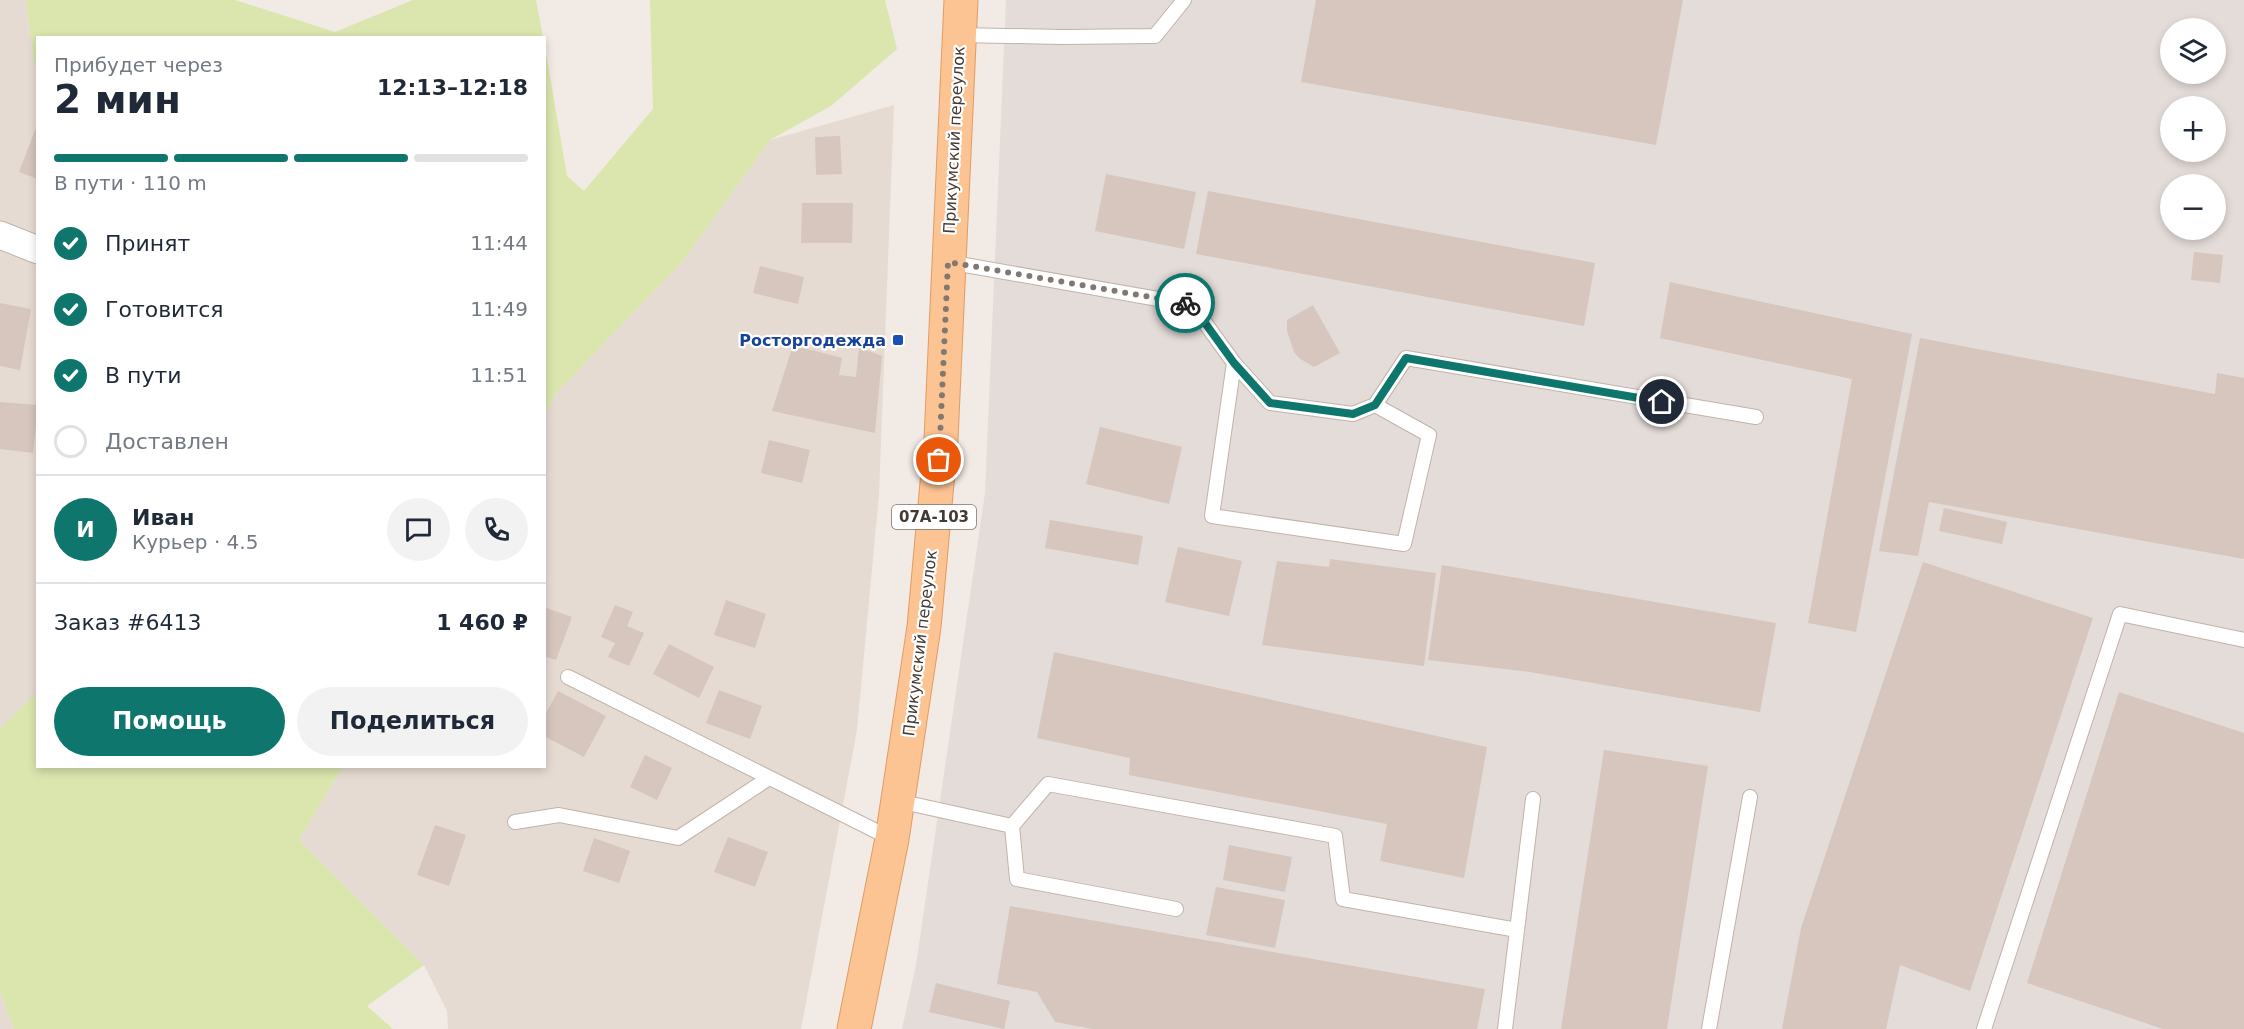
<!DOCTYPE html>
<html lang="ru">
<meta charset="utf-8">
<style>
:root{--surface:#fff;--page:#f2f2f3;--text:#1f2937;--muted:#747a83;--line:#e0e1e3;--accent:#0f766e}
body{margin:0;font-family:"DejaVu Sans",sans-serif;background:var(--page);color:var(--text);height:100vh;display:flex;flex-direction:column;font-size:22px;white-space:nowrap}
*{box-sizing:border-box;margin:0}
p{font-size:20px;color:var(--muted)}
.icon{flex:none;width:33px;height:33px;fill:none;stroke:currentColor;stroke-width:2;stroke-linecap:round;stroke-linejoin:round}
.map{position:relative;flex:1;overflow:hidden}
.details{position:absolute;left:36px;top:36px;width:510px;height:732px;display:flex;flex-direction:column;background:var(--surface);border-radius:0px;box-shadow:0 3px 9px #0003}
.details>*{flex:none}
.fabs{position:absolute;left:2160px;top:18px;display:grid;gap:12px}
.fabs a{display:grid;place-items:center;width:66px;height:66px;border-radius:50%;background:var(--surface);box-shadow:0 3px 9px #0003;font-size:30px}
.pin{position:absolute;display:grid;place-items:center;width:51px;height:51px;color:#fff;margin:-26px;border:3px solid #fff;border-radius:50%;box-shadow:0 2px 6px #0007}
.courier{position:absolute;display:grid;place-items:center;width:60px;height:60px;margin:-30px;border:4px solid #0f766e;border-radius:50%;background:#fff;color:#222;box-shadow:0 2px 8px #0007}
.head em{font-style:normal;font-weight:600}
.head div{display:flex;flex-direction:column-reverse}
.head{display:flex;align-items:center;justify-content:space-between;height:102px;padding:0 18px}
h1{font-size:39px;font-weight:600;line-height:45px}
.bar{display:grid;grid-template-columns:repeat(4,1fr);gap:9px 6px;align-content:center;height:72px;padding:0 18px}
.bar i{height:8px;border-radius:4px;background:var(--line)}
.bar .current{background:var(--accent)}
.bar p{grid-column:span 4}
.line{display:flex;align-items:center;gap:15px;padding:0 18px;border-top:2px solid var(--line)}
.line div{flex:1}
.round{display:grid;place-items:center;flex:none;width:63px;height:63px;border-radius:32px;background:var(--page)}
ol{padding:0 18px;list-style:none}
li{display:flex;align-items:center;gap:18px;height:66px}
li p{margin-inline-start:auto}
li .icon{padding:6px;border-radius:50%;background:var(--accent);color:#fff;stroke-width:4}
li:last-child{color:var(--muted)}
li i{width:33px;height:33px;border:3px solid var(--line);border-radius:50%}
.primary-button{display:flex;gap:12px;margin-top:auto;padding:12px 18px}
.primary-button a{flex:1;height:69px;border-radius:36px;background:var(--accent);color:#fff;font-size:24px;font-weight:600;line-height:69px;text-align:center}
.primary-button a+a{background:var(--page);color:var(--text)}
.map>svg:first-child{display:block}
.residential{fill:#e6dbd2}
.industrial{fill:#e4dcd9;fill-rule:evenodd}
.green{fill:#dae6ad}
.building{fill:#d6c6bd}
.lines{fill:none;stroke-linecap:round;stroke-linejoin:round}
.lane-casing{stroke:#c0b3aa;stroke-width:16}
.street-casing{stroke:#c0b3aa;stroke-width:29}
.primary-casing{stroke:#e19b63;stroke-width:35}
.lane{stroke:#fff;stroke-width:14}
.street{stroke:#fff;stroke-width:27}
.primary{stroke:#fcc393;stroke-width:33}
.done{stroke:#817872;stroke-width:6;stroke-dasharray:0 10.8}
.route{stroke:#0f766e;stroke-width:8}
.transit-dot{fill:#1a4fb4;stroke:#fff;stroke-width:2}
.labels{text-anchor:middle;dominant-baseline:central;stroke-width:4.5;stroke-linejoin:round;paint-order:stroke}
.shield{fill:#fff;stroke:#7c7571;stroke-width:1.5}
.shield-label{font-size:15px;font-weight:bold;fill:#443a34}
.street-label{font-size:16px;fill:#443a34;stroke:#fff}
.transit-label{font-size:16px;font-weight:bold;fill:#164399;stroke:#fff;text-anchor:end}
</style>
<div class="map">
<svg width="2244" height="1029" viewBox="0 0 2244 1029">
<rect width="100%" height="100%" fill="#f2eae4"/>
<!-- residential -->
<path class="residential" d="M 0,0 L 26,0 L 34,62 L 38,62 L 38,693 L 0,728 Z
M 894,105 L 879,494 L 857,730 L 801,1029 L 448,1029 L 447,1011 L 424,965 L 299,840 L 342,767 L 544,766 L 545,414 L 558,391 L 682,262 L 770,140 Z
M 0,991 L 14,1029 L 0,1029 Z"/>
<!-- industrial -->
<path class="industrial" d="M 1006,0 L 2244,0 L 2244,1029 L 902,1029 L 916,965 L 985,493 ZM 2170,28 L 2216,28 L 2216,74 L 2170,74 ZM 2170,106 L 2216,106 L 2216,152 L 2170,152 ZM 2170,184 L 2216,184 L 2216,230 L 2170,230 Z"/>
<!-- green -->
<path class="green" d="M 26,0 L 235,0 L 335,32 L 413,0 L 536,0 L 543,37 L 38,38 L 37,62 L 34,63 Z
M 650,0 L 885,0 L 897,49 L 831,106 L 770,140 L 682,262 L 558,391 L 545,414 L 545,47 L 567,176 L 584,191 L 653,109 Z
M 37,693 L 38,766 L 342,767 L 299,840 L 424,965 L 367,1006 L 393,1029 L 14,1029 L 0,991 L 0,728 Z"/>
<!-- building -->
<path class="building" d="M 1316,0 L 1683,0 L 1656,145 L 1301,82 Z
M 37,125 L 38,125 L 38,179 L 19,172 Z
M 840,136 L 842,174 L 816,175 L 815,137 Z
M 1106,174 L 1196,192 L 1184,249 L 1095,231 Z
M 1208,191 L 1595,263 L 1584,326 L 1196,254 Z
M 802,203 L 853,203 L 852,243 L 801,243 Z
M 2194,252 L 2223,255 L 2220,283 L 2191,280 Z
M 760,266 L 804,277 L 798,304 L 753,293 Z
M 1670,282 L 1912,334 L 1856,632 L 1808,623 L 1852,379 L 1660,338 Z
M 0,303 L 31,309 L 20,370 L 0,366 Z
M 1313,305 L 1340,353 L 1314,367 L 1299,358 L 1294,352 L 1287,331 L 1287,320 Z
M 1920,338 L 2215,394 L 2217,373 L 2244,378 L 2244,559 L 1929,502 L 1918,556 L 1879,551 Z
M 793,345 L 842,358 L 839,375 L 856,377 L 859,347 L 882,356 L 875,433 L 772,411 Z
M 0,402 L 38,405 L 33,453 L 0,449 Z
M 1100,427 L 1182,447 L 1169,504 L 1086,484 Z
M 769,440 L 810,450 L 802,483 L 761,473 Z
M 1944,508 L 2007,522 L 2002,544 L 1939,531 Z
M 1050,520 L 1143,536 L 1138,565 L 1045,548 Z
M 1178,547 L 1242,561 L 1229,616 L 1165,602 Z
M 1330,559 L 1436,573 L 1424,666 L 1262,645 L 1277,561 L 1329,567 Z
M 1923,562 L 2093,618 L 1970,991 L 1900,965 L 1886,1029 L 1782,1029 L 1801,928 Z
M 1442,565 L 1776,623 L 1760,712 L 1530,672 L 1428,660 Z
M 726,600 L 766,614 L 755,648 L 714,635 Z
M 615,605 L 633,612 L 627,626 L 644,633 L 629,666 L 608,657 L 615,643 L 601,637 Z
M 544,607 L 572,617 L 556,660 L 544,656 Z
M 669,644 L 714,667 L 699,698 L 653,674 Z
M 1054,652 L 1487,747 L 1464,878 L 1380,861 L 1387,824 L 1129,775 L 1130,758 L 1037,738 Z
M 719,690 L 762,706 L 750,739 L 706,723 Z
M 558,691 L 606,716 L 584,757 L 544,736 L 544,717 Z
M 2119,692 L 2244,733 L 2244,1029 L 2163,1029 L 2027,983 Z
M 1604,750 L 1708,766 L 1667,1029 L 1561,1029 Z
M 645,755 L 672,768 L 657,800 L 630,787 Z
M 435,825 L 466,835 L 449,886 L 417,875 Z
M 728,837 L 768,852 L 755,887 L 714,872 Z
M 594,838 L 630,851 L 619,883 L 583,871 Z
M 1229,845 L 1292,857 L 1285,892 L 1223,880 Z
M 1216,887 L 1285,900 L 1275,948 L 1206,935 Z
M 1010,906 L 1485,989 L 1477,1029 L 1093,1029 L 1055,1022 L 1037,992 L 997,984 Z
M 936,983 L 1010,1001 L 1004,1029 L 929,1012 Z"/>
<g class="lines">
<!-- lane casing -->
<g class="lane-casing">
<path id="lane" d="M 960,35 L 1062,37 L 1155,36 L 1184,0
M 948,262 L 1192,305 L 1234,363 L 1270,403 L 1353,414 L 1375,405 L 1406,358 L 1756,417
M 1234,363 L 1212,516 L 1404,544 L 1429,435 L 1375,405
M 568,677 L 892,839
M 898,801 L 1012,826 L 1048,784 L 1335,836 L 1343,899 L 1517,930
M 515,822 L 559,815 L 678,838 L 769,778
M 1012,826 L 1017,879 L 1176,909
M 1505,1029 L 1533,799
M 1709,1029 L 1750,797
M 1984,1029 L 2120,614 L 2244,640"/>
</g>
<!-- street casing -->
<g class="street-casing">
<path id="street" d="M 0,235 L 38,250"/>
</g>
<!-- primary casing -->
<g class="primary-casing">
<path id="primary" d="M 854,1029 L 892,839 L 924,627 L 941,439 L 961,0"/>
</g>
<!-- lane -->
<use href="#lane" class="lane"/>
<!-- street -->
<use href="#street" class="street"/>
<!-- primary -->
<use href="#primary" class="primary"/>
</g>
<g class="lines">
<!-- done -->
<path class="done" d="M 939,460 L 948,262 L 1185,303"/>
<!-- route -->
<path class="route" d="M 1185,303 L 1192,305 L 1234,363 L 1270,403 L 1353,414 L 1375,405 L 1406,358 L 1662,402"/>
</g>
<!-- markers -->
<rect class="transit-dot" x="892" y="334" width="12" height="12" rx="3"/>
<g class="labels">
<!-- shield labels -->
<rect class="shield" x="892" y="505" width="84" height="24" rx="4.5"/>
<g class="shield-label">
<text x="934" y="517">07А-103</text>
</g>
<!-- street labels -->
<g class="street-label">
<text transform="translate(954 140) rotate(-87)">Прикумский переулок</text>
<text transform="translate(920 643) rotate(-83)">Прикумский переулок</text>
</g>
<!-- transit labels -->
<g class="transit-label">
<text x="886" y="340">Росторгодежда</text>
</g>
</g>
</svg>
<div class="fabs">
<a><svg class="icon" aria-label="layers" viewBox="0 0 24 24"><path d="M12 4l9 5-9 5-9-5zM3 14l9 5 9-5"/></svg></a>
<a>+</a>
<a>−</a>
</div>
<div class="pin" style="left:939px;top:460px;background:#ea580c"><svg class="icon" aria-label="bag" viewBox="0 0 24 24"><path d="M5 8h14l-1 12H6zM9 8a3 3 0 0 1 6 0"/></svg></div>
<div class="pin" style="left:1662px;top:402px;background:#1f2937"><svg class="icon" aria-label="home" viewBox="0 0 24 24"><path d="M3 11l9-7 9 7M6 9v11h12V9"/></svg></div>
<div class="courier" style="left:1185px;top:303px"><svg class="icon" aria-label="bike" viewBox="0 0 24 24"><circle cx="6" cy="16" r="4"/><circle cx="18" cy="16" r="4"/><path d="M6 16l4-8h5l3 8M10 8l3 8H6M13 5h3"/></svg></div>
<section class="details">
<div class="head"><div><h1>2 мин</h1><p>Прибудет через</p></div><em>12:13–12:18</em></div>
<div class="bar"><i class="current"></i><i class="current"></i><i class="current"></i><i></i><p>В пути · 110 m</p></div>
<ol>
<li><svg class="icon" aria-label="check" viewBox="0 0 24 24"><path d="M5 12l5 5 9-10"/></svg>Принят<p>11:44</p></li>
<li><svg class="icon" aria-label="check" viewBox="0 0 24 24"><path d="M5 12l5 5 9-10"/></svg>Готовится<p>11:49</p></li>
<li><svg class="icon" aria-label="check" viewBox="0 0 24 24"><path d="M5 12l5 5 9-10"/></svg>В пути<p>11:51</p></li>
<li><i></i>Доставлен</li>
</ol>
<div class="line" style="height:108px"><b class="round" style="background:var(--accent);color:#fff">И</b><div><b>Иван</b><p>Курьер · 4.5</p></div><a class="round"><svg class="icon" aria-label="chat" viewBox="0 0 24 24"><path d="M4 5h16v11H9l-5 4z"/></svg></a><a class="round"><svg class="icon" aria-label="phone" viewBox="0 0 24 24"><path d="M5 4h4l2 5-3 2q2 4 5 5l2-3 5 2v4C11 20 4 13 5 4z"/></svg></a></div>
<div class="line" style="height:78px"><div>Заказ #6413</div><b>1 460 ₽</b></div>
<div class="primary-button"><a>Помощь</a><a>Поделиться</a></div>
</section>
</div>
